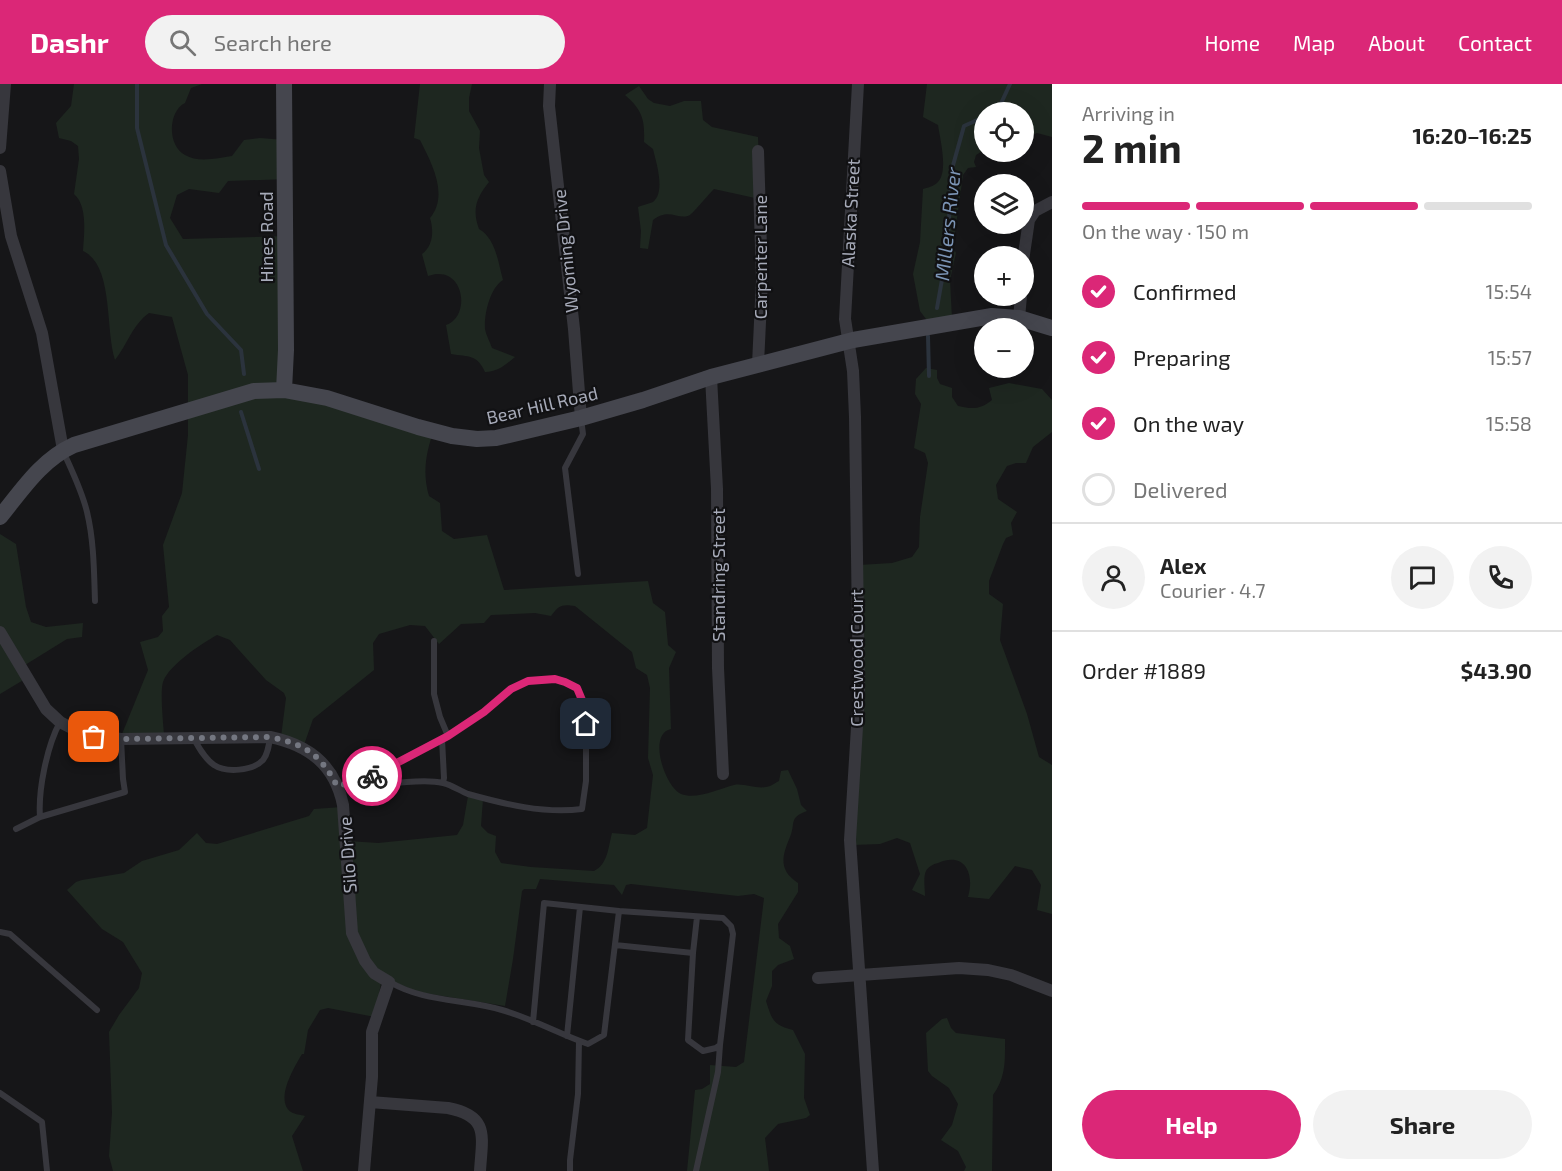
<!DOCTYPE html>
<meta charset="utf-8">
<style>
:root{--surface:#fff;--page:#f2f2f2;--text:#222;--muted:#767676;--line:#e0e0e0;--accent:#db2777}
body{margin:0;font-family:"Exo 2",sans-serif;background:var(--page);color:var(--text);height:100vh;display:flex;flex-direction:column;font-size:22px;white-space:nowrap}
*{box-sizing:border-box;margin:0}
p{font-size:20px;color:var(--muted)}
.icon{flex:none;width:33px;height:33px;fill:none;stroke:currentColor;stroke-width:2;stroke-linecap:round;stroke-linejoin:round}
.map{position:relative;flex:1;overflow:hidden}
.panel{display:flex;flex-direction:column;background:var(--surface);width:510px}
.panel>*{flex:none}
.buttons{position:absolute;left:974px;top:18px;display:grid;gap:12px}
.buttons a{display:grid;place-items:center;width:60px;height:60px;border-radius:50%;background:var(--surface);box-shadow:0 6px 24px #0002;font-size:30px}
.pin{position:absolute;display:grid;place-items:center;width:51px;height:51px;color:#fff;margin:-26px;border-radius:12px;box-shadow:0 3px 9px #0006}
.courier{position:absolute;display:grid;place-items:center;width:60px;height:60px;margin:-30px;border:4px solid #db2777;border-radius:50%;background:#fff;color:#222;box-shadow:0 2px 8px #0007}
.overview em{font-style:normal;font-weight:700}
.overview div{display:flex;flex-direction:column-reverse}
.overview{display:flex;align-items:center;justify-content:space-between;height:102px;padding:0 30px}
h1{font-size:39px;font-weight:700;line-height:45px}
.bar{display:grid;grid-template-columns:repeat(4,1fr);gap:9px 6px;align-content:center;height:72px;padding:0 30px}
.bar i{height:8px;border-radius:4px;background:var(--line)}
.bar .active{background:var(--accent)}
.bar p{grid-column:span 4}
.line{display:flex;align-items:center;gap:15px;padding:0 30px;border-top:2px solid var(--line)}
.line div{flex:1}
.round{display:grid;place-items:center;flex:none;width:63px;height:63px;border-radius:32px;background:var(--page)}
ol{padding:0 30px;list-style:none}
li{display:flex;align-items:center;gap:18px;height:66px}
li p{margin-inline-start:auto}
li .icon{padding:6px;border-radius:50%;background:var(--accent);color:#fff;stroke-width:4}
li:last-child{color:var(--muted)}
li i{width:33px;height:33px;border:3px solid var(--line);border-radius:50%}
.primary-button{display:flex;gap:12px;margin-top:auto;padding:12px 30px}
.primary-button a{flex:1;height:69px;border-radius:36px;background:var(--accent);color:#fff;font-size:24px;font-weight:700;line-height:69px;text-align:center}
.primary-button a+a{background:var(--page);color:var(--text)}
header{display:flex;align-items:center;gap:36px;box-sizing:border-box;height:84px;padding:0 30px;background:var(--accent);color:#fff}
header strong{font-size:28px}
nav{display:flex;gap:33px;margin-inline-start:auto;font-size:21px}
.search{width:420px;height:54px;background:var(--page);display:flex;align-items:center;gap:15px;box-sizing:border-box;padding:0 21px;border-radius:33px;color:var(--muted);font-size:22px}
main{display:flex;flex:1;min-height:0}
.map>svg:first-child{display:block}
.green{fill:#1e2720}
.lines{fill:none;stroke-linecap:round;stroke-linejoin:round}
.stream{stroke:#2b333d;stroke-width:4}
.lane{stroke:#37373d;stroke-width:6}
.street{stroke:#37373d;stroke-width:12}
.secondary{stroke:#45464e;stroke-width:16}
.done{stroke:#747781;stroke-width:6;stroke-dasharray:0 10.8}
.route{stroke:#db2777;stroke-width:8}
.labels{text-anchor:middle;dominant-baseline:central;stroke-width:4.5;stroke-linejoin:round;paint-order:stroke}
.street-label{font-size:18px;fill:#a7abb9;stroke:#111113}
.water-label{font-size:20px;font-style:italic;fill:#7c95b6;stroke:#111113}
</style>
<header>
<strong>Dashr</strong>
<div class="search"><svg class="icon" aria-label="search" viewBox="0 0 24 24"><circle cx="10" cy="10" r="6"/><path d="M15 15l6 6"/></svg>Search here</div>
<nav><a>Home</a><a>Map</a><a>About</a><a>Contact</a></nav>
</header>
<main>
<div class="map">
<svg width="1052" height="1087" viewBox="0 0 1052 1087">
<rect width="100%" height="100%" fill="#161618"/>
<!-- green -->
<path class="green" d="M 74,0 L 202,0 L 191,4 L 185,19 C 168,27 167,62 185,71 C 198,79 218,74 232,72 L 244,56 L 260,54 L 285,56 L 288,95 L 228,97 L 219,109 L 189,105 L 177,111 L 170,134 L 183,155 L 287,152 L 285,298 L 435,344 C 426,366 422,389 429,412 L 440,419 L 442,447 L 454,455 L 487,451 L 504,506 L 648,497 L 653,519 L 665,528 L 668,561 L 676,568 L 669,584 L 671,645 C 647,650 665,703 681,710 C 696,716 719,705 734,701 C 744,699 756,705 766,703 C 770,703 775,699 779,697 L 781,687 L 788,686 L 797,705 L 801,721 L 807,727 C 788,734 796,739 790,753 C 782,772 778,786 798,799 L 798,808 L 778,840 L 779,854 L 790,862 L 794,875 L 778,881 L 772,887 L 772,902 L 766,917 C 772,936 773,941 793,946 L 805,970 L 804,1014 L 810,1031 L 806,1034 L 778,1040 L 765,1054 L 769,1087 L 687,1087 L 695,1006 L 702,1005 L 710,1000 L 710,981 L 736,983 L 744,978 L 764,814 L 754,810 L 738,812 L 631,800 L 626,801 L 622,811 L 614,801 L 540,795 L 536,805 L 524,805 L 522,807 L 513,875 L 505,922 L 418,908 L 382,893 L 375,933 L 328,924 L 320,926 L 308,946 L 304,970 L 302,970 C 295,982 274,1016 291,1028 C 294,1030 301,1031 305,1032 L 292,1052 L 303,1087 L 113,1087 L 109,1072 L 112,1029 L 109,948 L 119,931 L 139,904 L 142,889 L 123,858 L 102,845 L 67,806 L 76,798 L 82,796 L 124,789 L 142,777 L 179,766 L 197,749 L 206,759 L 217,760 L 309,732 L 314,725 L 342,723 L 348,757 L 378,759 L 457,751 L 463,741 L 468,712 L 483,715 L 481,742 L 488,749 L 496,752 L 495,768 L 501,779 L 531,783 L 594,787 C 608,780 608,764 612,749 L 635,751 L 647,744 L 653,691 L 648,674 L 650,604 L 647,591 L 636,584 L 632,568 L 575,522 C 562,520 559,521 551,532 L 535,529 L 491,531 L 484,539 L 461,540 L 439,560 L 425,542 L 410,541 L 379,550 L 373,559 L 374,586 L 313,635 L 304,661 L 281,653 L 286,614 L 284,609 L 266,596 L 230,556 L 217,551 C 201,560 169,581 163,598 C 160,607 163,638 164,650 L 122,650 L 148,586 L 140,558 L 158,553 L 163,547 L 162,532 L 169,523 L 163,461 L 182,409 L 188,351 L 188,291 L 172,233 L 149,229 C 133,240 127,261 115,276 C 105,246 114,181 83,167 C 84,150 88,122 74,110 L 79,75 L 78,62 L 71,57 L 59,54 L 56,39 L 71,22 Z
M 420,0 L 472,0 L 469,14 L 469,27 L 480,47 L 479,64 L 484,91 L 489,98 C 476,114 472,126 479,145 C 496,155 498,178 503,196 C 490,204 484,230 485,245 C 486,251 490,258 492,264 L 515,273 C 505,281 498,288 485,288 C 477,270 469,273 451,270 L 446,241 C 472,232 464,179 428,192 L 422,170 C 433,162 434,147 430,134 C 449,111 432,80 420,56 L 414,54 Z
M 927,0 L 1052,0 L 1052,53 L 1037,49 L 1023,56 L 1023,28 L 984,28 L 984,66 L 976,71 L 974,78 L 976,83 L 968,84 L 963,91 L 953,163 L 956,169 L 950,196 L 952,235 L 929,239 L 920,227 L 913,190 L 920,158 L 923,105 C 927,104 934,102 937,99 C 949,89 940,55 938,41 L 923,33 Z
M 639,2 L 648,15 L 654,19 L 670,22 L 684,17 L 701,17 L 703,36 L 712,43 L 758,53 L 760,106 L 755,114 L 714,105 C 708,111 695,127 690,131 C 679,137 669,123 653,136 L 648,165 L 640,164 L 641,147 L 638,123 C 642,121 649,120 653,118 C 666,108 656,78 653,65 L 644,58 C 645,35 642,26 625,11 Z
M 926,284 L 937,286 L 937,294 L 940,300 L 952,304 L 952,313 L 958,322 C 972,325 980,326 992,316 L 989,304 L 1009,299 L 1042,305 L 1052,316 L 1052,348 L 1033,363 L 1026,379 L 1016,379 L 1007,382 L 996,401 L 998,415 L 1017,428 L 1011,439 L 1013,451 L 1006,454 L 1003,460 L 989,497 L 989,510 L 1003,520 L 1000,556 L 1027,630 L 1039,673 L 1052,681 L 1052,830 L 1037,826 L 1041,801 L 1032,786 L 1015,782 L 989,815 L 968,813 C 975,790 965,767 938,779 C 933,780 928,783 926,787 C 923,793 925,805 925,812 L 912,806 L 920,790 L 910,759 L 897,754 L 880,760 L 853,761 L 859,481 L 892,479 L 912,473 L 919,463 L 920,433 L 928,379 L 925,369 L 914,364 L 921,320 L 915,310 L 916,295 Z
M 0,450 L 16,460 L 26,523 L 31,538 L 46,543 L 83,539 L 82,553 L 67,555 L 25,581 L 25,595 L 0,610 Z
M 947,934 L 951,944 L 956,949 L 1005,955 C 1005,977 1006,993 993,1011 L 992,1087 L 964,1087 L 966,1083 L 958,1067 L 941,1056 L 952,1041 L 958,1020 L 949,1004 L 932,992 L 928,987 L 926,949 L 942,935 Z"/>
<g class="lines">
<!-- stream -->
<path class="stream" d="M 137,0 L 137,44 L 166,161 L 207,230 L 241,266 L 244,290
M 993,28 L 998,26 L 1010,0
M 937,224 L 947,167 L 952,85 L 964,42 L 984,33
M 928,252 L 929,292
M 241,328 L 259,385"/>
<!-- lane -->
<path class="lane" d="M 63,367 C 72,387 82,407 87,428 C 94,457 94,488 95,517
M 578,490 L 565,384 L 583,350 L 581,335
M 434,557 L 434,610 L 440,633 L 448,652
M 60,638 C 47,662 38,706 40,733 L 125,708 L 123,695 L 121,655
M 194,655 C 199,664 205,675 214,681 C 226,689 253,687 263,676 C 268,670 269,661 270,653
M 442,655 L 444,694 L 443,699
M 337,702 L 365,696 L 448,652 L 484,628 L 511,605 L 528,597 L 555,595 L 565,598 L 577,604 L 582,616 L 586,640 L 586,697 L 582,725 C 544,730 504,720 468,710 C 460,707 452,701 443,699 C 417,693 392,704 365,696
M 16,745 L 40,733
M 0,848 L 10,850 L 97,926
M 693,869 L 697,833
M 390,898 C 423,918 465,915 502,926 C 531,934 559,950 588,960 L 604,951 L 619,827
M 533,938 L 544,819 L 619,827 L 723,834 L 731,842 L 733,850 L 720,961 L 716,964 L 703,967 L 688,956 L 693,869 L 615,861
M 567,952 L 580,823
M 0,1009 L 42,1038 L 47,1087
M 570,1087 L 570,1076 L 578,1010 L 579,957
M 696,1087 L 718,988 L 720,961"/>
<!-- street -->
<path class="street" d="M 550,0 L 549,22 L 574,245 L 581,334
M 858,0 L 845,235 L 853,287 L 855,333 L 859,611 L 850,756 L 873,1087
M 0,64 L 5,0
M 758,67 L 762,196 L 758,280
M 0,87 L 11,152 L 42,249 L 63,366
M 1023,177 L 1029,136 L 1035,127 L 1052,118
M 1019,234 L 1021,212
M 711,293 L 717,405 L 718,584 L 723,690
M 0,548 L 46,625 L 60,638 L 83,650 L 121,655 L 270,653 C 309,661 335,681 343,721 L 352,849 L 365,877 L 374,889 L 389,898 L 372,948 L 372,993 L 364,1087
M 818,894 L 959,884 L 988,886 L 1011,891 L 1052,907
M 370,1018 L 448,1024 C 490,1032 482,1053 480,1087"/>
<!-- secondary -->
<path class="secondary" d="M 284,306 L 286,266 L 284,0
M 0,433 C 22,406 41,376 74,361 L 254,307 L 284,306 L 327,314 L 418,343 L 452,352 L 477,355 L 496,354 L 581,334 L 643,316 L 711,293 L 853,256 L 992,232 L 1019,234 L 1052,244"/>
</g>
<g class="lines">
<!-- done -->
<path class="done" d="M 94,653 L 121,655 L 270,653 C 305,660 321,671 337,702 L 365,696 L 372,692"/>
<!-- route -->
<path class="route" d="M 372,692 L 448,652 L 484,628 L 511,605 L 528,597 L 555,595 L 565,598 L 577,604 L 582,616 L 586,640"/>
</g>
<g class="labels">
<!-- street labels -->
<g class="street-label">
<text transform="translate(850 129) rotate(-87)">Alaska Street</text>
<text transform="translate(266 153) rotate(-90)">Hines Road</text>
<text transform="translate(565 167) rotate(-96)">Wyoming Drive</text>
<text transform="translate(760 173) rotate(-90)">Carpenter Lane</text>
<text transform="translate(542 321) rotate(-13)">Bear Hill Road</text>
<text transform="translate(718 491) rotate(-90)">Standring Street</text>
<text transform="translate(856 574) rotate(-90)">Crestwood Court</text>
<text transform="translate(347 771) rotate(-94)">Silo Drive</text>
</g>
<!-- water labels -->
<g class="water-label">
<text transform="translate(947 140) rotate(-84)">Millers River</text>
</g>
</g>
</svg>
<div class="buttons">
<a><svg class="icon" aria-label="locate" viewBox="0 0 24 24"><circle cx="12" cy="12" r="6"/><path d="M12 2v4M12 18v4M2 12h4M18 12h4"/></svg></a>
<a><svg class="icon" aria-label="layers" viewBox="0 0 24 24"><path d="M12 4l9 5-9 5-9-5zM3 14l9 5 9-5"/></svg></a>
<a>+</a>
<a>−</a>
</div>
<div class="pin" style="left:94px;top:653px;background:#ea580c"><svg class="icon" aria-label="bag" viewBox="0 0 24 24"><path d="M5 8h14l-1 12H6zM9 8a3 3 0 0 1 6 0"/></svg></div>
<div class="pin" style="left:586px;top:640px;background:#1f2937"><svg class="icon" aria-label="home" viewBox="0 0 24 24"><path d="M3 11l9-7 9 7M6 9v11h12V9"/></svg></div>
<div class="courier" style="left:372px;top:692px"><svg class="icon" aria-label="bike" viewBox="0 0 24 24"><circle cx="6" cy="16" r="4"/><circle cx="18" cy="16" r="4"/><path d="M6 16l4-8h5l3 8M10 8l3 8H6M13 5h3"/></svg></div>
</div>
<section class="panel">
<div class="overview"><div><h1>2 min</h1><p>Arriving in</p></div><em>16:20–16:25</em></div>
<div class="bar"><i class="active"></i><i class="active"></i><i class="active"></i><i></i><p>On the way · 150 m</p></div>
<ol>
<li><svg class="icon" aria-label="check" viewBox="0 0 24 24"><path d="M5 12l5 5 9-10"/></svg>Confirmed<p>15:54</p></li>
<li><svg class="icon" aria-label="check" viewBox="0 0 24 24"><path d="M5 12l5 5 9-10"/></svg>Preparing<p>15:57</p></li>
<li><svg class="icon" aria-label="check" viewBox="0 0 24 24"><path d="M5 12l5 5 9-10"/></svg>On the way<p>15:58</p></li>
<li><i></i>Delivered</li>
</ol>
<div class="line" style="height:108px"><a class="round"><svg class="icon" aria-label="person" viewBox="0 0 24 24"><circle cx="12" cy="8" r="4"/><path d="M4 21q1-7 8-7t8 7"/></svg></a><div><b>Alex</b><p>Courier · 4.7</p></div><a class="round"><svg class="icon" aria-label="chat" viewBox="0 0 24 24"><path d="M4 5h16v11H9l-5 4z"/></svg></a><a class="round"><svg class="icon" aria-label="phone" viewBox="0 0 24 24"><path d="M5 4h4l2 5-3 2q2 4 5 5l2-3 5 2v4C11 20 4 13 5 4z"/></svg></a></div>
<div class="line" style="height:78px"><div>Order #1889</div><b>$43.90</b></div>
<div class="primary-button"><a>Help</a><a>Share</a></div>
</section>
</main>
